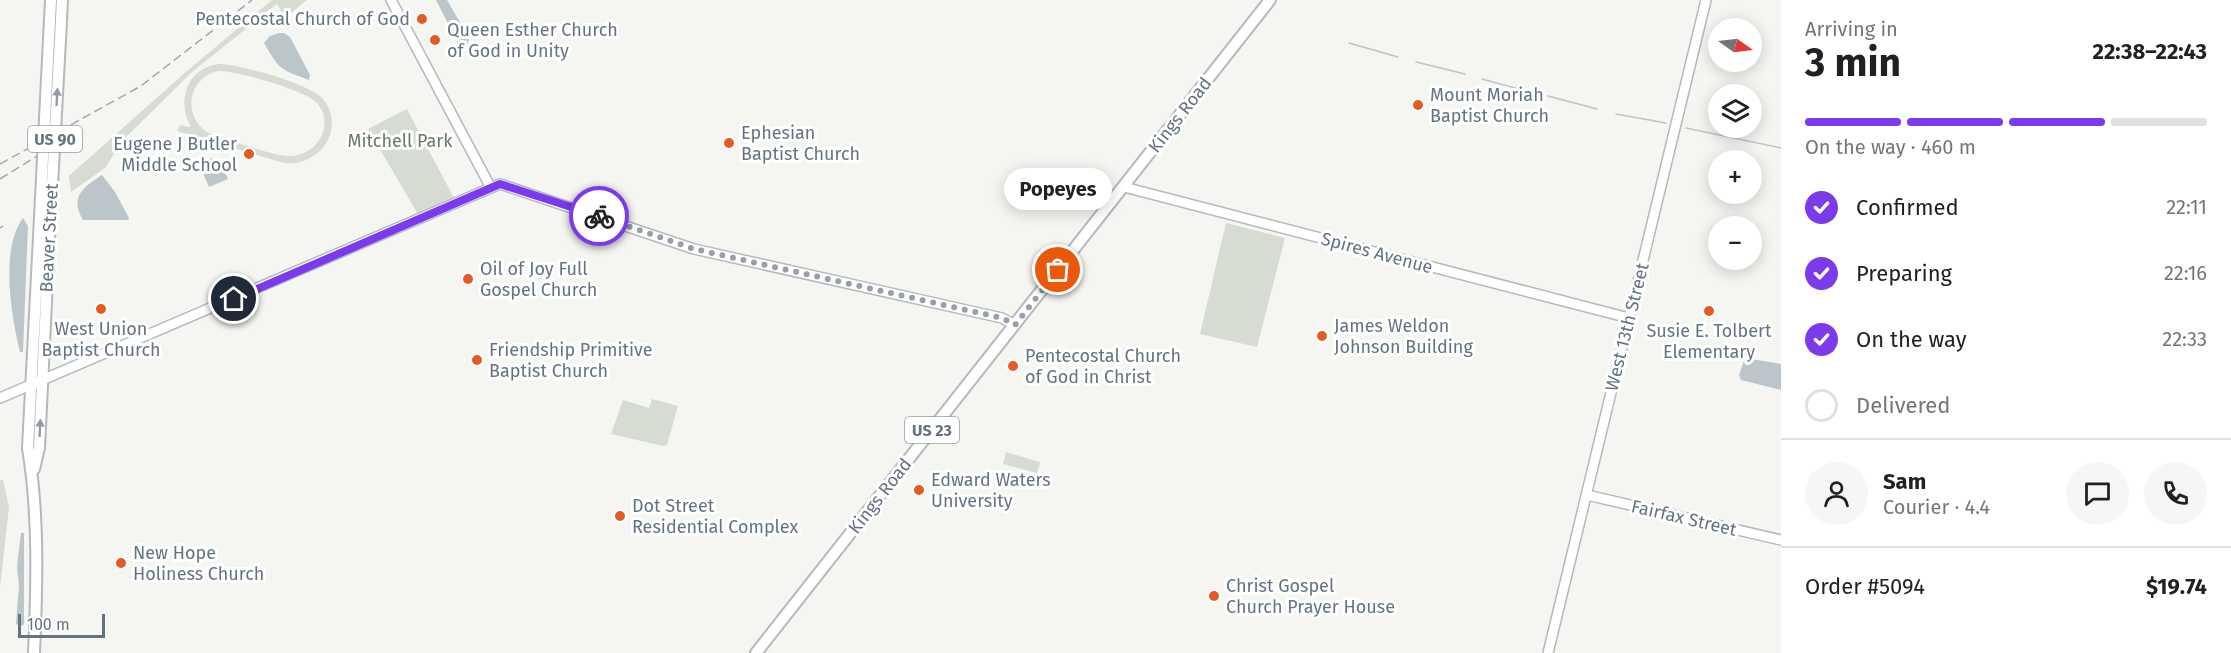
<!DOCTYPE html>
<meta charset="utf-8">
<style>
:root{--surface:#fff;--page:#f6f6f6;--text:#202124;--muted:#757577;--line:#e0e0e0;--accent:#7c3aed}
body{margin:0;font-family:"Fira Sans",sans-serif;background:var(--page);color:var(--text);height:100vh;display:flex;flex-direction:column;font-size:22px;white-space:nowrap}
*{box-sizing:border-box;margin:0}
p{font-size:20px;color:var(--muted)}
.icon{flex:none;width:33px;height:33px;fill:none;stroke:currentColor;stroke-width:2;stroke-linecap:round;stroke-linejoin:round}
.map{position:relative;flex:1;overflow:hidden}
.side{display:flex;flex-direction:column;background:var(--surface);width:450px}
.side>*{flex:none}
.needle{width:39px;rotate:104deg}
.controls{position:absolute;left:1708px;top:18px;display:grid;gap:12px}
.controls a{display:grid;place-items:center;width:54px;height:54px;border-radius:50%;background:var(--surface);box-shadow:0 3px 15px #0003;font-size:30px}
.scale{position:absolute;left:18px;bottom:15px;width:87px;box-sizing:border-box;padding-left:6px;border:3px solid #647382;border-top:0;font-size:16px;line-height:21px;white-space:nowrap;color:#647382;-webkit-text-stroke:4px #fff;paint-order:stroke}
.pin{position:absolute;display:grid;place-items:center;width:51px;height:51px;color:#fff;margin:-26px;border:3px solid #fff;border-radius:50%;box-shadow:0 2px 6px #0007}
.courier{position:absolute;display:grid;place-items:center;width:60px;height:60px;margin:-30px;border:4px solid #7c3aed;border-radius:50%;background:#fff;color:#222;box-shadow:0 2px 8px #0007}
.bubble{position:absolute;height:42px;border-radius:21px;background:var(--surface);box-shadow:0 3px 15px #0003;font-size:20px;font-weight:700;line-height:42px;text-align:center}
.overview em{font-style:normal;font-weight:700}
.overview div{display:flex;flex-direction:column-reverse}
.overview{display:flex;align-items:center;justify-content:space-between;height:102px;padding:0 24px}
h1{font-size:39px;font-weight:700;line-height:45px}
.bar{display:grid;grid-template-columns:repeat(4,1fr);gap:9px 6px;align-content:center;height:72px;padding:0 24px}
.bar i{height:8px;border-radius:4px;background:var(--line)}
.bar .active{background:var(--accent)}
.bar p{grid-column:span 4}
.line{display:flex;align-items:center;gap:15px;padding:0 24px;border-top:2px solid var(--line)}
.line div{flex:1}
.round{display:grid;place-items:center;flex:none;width:63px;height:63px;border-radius:32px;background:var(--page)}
ol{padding:0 24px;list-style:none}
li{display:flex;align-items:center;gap:18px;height:66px}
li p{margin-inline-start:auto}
li .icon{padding:6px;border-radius:50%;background:var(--accent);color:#fff;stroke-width:4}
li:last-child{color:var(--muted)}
li i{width:33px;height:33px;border:3px solid var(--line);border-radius:50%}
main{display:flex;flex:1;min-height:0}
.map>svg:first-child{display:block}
.green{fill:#d6dcd2;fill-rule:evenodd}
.water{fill:#bbc5ca}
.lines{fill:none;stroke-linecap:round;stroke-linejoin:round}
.stream{stroke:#bbc5ca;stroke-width:1.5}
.secondary-casing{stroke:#b4b9be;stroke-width:12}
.primary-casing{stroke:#b5b9bd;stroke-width:14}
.secondary{stroke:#fff;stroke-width:9}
.primary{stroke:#fff;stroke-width:10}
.rail{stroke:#a3a8ae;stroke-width:1.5;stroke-dasharray:9 4.5;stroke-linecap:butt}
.primary-bridge-casing{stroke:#b5b9bd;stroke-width:14;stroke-linecap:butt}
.primary-bridge{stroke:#fff;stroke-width:10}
.oneway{fill:#929da8}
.done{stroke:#97a0a9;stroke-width:6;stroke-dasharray:0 10.8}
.route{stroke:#7c3aed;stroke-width:8}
.poi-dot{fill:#e35b23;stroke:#fff;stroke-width:2}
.labels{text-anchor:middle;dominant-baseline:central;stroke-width:6;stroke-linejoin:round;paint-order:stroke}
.shield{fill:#fff;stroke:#929da8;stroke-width:1.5}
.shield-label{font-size:16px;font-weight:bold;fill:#647382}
.poi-label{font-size:18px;fill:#647382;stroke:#fff;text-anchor:start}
.street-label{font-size:18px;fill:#647382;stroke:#fff}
.park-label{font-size:18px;fill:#667a63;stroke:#fff}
</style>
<main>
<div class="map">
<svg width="1781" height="653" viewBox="0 0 1781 653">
<rect width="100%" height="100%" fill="#f5f5f1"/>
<!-- green -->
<path class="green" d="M 272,0 L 307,0 L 285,18 L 277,4 L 192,72 L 123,140 L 105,168 L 71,192 L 69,176 L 187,71 Z
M 219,64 C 239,64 311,84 323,99 C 347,129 319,167 284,163 L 177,131 L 180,125 L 191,127 C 176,101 187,68 219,64 ZM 218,71 C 235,70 303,90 315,101 C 337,122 318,157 289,156 C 268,155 235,141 213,135 C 182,122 185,79 218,71 Z
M 407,109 L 455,200 L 419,216 L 368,129 Z
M 1226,223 L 1285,238 L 1257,347 L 1200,334 Z
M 652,399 L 678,406 L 667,445 L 663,446 L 611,434 L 623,400 L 649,408 Z
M 1006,452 L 1040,462 L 1037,473 L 1003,464 Z
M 0,480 L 3,480 L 9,507 L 0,588 Z"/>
<!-- water -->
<path class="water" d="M 436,0 L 447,0 L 469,38 L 468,45 L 459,45 Z
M 279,33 L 284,33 L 290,37 L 310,75 L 309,80 C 279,69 280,70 264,43 L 270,36 Z
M 213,158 L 217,166 L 222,164 L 228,179 L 209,187 L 203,173 L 208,171 L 204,161 Z
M 102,175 L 115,192 L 129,218 L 128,220 L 83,220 C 69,196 84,187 102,175 Z
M 23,218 L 28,226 L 23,352 L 20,352 C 11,315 0,249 23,218 Z
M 1745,358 L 1781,364 L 1781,390 L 1741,380 L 1739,375 Z
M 21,533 L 24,533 L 24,624 L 22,626 L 16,624 L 19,586 L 17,566 Z"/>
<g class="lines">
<!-- stream -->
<path class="stream" d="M 1349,43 L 1398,57
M 1416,62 L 1465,74
M 1482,79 L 1530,92
M 1548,96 L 1597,109
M 1616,114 L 1666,123
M 1686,128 L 1781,148"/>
<!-- secondary casing -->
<g class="secondary-casing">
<path id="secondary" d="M 391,0 L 491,188
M 1124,187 L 1629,318
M 0,398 L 500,184 L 694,249 L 1002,318 L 1015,325
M 1587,495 L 1781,540
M 1548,653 L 1706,0"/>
</g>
<!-- primary casing -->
<g class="primary-casing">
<path id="primary" d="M 49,39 L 51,0
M 60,40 L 62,0
M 34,469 L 39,448 L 49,239
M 34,653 C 37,584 39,516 28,448 L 39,237
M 756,653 L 1270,0"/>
</g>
<!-- secondary -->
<use href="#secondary" class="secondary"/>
<!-- primary -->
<use href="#primary" class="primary"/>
<!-- rail -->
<path class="rail" d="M 0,164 L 141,86 L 252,0
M 0,179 L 79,130
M 0,228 L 3,226"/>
<!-- primary-bridge casing -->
<g class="primary-bridge-casing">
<path id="primary-bridge" d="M 39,237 L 49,39
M 49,239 L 60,40"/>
</g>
<!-- primary-bridge -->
<use href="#primary-bridge" class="primary-bridge"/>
</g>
<!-- one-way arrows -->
<defs><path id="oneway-solid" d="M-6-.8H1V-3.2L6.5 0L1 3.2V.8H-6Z" transform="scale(1.5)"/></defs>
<g class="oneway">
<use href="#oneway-solid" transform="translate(57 97) rotate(-87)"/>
<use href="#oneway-solid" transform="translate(40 428) rotate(-87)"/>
</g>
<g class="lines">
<!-- done -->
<path class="done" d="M 599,216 L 694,249 L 1002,318 L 1015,325 L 1058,270"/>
<!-- route -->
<path class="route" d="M 234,299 L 500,184 L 599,216"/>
</g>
<!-- markers -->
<g class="poi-dot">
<circle cx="422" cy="19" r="6"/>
<circle cx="435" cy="40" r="6"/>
<circle cx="1418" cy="105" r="6"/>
<circle cx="729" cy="143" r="6"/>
<circle cx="249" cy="154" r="6"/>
<circle cx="468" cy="279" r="6"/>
<circle cx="101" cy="309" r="6"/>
<circle cx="1709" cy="311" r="6"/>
<circle cx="1322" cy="336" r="6"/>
<circle cx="477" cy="360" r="6"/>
<circle cx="1013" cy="366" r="6"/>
<circle cx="919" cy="490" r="6"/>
<circle cx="620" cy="516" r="6"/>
<circle cx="121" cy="563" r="6"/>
<circle cx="1214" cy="596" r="6"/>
</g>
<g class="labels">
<!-- shield labels -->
<g class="shield">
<rect x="28" y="126" width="54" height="26" rx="4.5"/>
<rect x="905" y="417" width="54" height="26" rx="4.5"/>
</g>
<g class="shield-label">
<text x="55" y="139">US 90</text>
<text x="932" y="430">US 23</text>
</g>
<!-- poi labels -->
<g class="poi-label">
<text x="410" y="19" text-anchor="end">Pentecostal Church of God</text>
<text x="447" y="30">Queen Esther Church<tspan x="447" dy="21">of God in Unity</tspan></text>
<text x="1430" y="95">Mount Moriah<tspan x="1430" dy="21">Baptist Church</tspan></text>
<text x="741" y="133">Ephesian<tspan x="741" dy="21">Baptist Church</tspan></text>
<text x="237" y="144" text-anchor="end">Eugene J Butler<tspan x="237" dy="21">Middle School</tspan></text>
<text x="480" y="269">Oil of Joy Full<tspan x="480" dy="21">Gospel Church</tspan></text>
<text x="1334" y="326">James Weldon<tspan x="1334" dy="21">Johnson Building</tspan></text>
<text x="101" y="329" text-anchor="middle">West Union<tspan x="101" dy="21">Baptist Church</tspan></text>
<text x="1709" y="331" text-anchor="middle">Susie E. Tolbert<tspan x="1709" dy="21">Elementary</tspan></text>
<text x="489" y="350">Friendship Primitive<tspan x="489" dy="21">Baptist Church</tspan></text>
<text x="1025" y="356">Pentecostal Church<tspan x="1025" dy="21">of God in Christ</tspan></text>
<text x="931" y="480">Edward Waters<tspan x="931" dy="21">University</tspan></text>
<text x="632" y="506">Dot Street<tspan x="632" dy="21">Residential Complex</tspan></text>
<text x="133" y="553">New Hope<tspan x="133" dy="21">Holiness Church</tspan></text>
<text x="1226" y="586">Christ Gospel<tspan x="1226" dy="21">Church Prayer House</tspan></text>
</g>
<!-- street labels -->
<g class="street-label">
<text transform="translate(1180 115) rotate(-52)">Kings Road</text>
<text transform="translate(49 238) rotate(-87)">Beaver Street</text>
<text transform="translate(1377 253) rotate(15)">Spires Avenue</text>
<text transform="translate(1627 327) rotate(-76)">West 13th Street</text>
<text transform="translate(880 496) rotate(-52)">Kings Road</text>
<text transform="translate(1684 518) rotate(13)">Fairfax Street</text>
</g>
<!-- park labels -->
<g class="park-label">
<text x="400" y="141">Mitchell Park</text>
</g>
</g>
</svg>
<div class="controls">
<a><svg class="needle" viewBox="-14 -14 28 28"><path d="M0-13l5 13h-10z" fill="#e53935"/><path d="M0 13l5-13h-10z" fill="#757577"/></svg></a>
<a><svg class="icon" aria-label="layers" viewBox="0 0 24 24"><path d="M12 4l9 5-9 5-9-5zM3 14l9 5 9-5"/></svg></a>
<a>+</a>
<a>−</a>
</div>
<div class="scale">100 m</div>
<div class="pin" style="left:1058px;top:270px;background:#ea580c"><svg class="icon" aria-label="bag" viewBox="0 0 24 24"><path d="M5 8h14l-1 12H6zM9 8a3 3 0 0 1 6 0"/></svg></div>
<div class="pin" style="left:234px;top:299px;background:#1f2937"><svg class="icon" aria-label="home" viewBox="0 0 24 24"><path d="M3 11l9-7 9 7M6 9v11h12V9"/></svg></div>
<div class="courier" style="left:599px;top:216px"><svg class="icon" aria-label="bike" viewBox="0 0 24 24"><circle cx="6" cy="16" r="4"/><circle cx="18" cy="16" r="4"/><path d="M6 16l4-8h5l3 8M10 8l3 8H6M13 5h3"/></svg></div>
<div class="bubble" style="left:1004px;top:168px;width:108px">Popeyes</div>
</div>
<section class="side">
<div class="overview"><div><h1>3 min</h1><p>Arriving in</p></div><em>22:38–22:43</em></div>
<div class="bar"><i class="active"></i><i class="active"></i><i class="active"></i><i></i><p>On the way · 460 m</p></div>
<ol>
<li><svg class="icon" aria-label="check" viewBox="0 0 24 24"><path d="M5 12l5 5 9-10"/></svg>Confirmed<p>22:11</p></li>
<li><svg class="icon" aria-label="check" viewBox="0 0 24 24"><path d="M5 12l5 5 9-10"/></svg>Preparing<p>22:16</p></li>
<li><svg class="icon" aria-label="check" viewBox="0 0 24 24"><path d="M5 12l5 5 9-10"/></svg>On the way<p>22:33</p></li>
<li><i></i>Delivered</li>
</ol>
<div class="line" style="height:108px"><a class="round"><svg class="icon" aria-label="person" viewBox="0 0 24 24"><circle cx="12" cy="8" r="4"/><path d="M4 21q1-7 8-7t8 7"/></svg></a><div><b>Sam</b><p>Courier · 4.4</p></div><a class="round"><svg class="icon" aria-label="chat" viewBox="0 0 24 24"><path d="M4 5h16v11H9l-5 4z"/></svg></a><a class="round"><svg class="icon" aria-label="phone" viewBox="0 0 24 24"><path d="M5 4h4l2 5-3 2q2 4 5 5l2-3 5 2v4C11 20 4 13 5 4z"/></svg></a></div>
<div class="line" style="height:78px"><div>Order #5094</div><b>$19.74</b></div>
</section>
</main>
